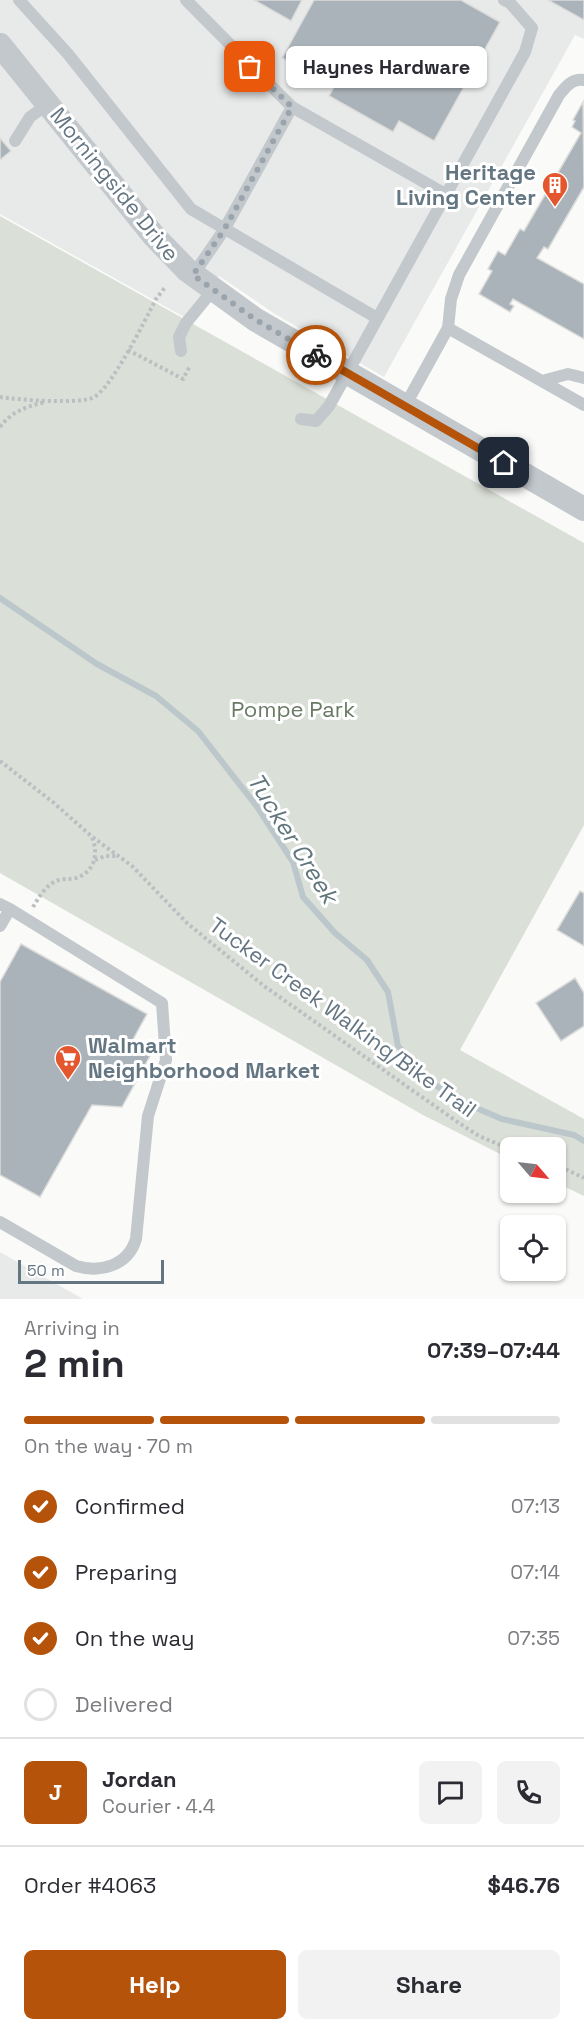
<!DOCTYPE html>
<meta charset="utf-8">
<style>
:root{--surface:#fff;--page:#f2f2f3;--text:#2b2b33;--muted:#7c7c81;--line:#e1e1e2;--accent:#b45309}
body{margin:0;font-family:"Space Grotesk",sans-serif;background:var(--page);color:var(--text);height:100vh;display:flex;flex-direction:column;font-size:22px;white-space:nowrap}
*{box-sizing:border-box;margin:0}
p{font-size:20px;color:var(--muted)}
.icon{flex:none;width:33px;height:33px;fill:none;stroke:currentColor;stroke-width:2;stroke-linecap:round;stroke-linejoin:round}
.map{position:relative;height:1299px;overflow:hidden}
.sheet{display:flex;flex-direction:column;background:var(--surface);flex:1}
.sheet>*{flex:none}
.needle{width:39px;rotate:118deg}
.tools{position:absolute;left:500px;top:1137px;display:grid;gap:12px}
.tools a{display:grid;place-items:center;width:66px;height:66px;border-radius:9px;background:var(--surface);box-shadow:0 2px 4px #0004;font-size:30px}
.scale{position:absolute;left:18px;bottom:15px;width:146px;box-sizing:border-box;padding-left:6px;border:3px solid #657683;border-top:0;font-size:16px;line-height:21px;white-space:nowrap;color:#657683;-webkit-text-stroke:4px #fff;paint-order:stroke}
.pin{position:absolute;display:grid;place-items:center;width:51px;height:51px;color:#fff;margin:-26px;border-radius:12px;box-shadow:0 3px 9px #0006}
.courier{position:absolute;display:grid;place-items:center;width:60px;height:60px;margin:-30px;border:4px solid #b45309;border-radius:50%;background:#fff;color:#222;box-shadow:0 2px 8px #0007}
.bubble{position:absolute;height:42px;border-radius:9px;background:var(--surface);box-shadow:0 2px 4px #0004;font-size:20px;font-weight:700;line-height:42px;text-align:center}
.summary em{font-style:normal;font-weight:700}
.summary div{display:flex;flex-direction:column-reverse}
.summary{display:flex;align-items:center;justify-content:space-between;height:102px;padding:0 24px}
h1{font-size:39px;font-weight:700;line-height:45px}
.bar{display:grid;grid-template-columns:repeat(4,1fr);gap:9px 6px;align-content:center;height:72px;padding:0 24px}
.bar i{height:8px;border-radius:4px;background:var(--line)}
.bar .on{background:var(--accent)}
.bar p{grid-column:span 4}
.line{display:flex;align-items:center;gap:15px;padding:0 24px;border-top:2px solid var(--line)}
.line div{flex:1}
.round{display:grid;place-items:center;flex:none;width:63px;height:63px;border-radius:9px;background:var(--page)}
ol{padding:0 24px;list-style:none}
li{display:flex;align-items:center;gap:18px;height:66px}
li p{margin-inline-start:auto}
li .icon{padding:6px;border-radius:50%;background:var(--accent);color:#fff;stroke-width:4}
li:last-child{color:var(--muted)}
li i{width:33px;height:33px;border:3px solid var(--line);border-radius:50%}
.primary-button{display:flex;gap:12px;margin-top:auto;padding:12px 24px}
.primary-button a{flex:1;height:69px;border-radius:9px;background:var(--accent);color:#fff;font-size:24px;font-weight:700;line-height:69px;text-align:center}
.primary-button a+a{background:var(--page);color:var(--text)}
.map>svg:first-child{display:block}
.built{fill:#e8e9e9}
.green{fill:#dadfd7}
.lines{fill:none;stroke-linecap:round;stroke-linejoin:round}
.stream{stroke:#bbc7cb;stroke-width:6}
.building{fill:#aab3b9;stroke:#dcdcda;stroke-width:1.5}
.path{stroke:#bbbfc2;stroke-width:4;stroke-dasharray:3 3;stroke-linecap:butt}
.lane{stroke:#c3c8cc;stroke-width:12}
.street{stroke:#c3c8cc;stroke-width:24}
.done{stroke:#99a4ac;stroke-width:6;stroke-dasharray:0 10.8}
.route{stroke:#b45309;stroke-width:8}
.labels{text-anchor:middle;dominant-baseline:central;stroke-width:6;stroke-linejoin:round;paint-order:stroke}
.poi-label{font-size:22px;font-weight:bold;fill:#657683;stroke:#fff;text-anchor:end}
.street-label{font-size:22px;fill:#657683;stroke:#fff}
.park-label{font-size:22px;fill:#687a64;stroke:#fff}
.water-label{font-size:24px;font-style:italic;fill:#60757c;stroke:#fff}
</style>
<div class="map">
<svg width="584" height="1299" viewBox="0 0 584 1299">
<rect width="100%" height="100%" fill="#fafaf8"/>
<!-- built -->
<path class="built" d="M 0,0 L 584,0 L 584,39 L 575,35 L 384,377 L 275,314 L 219,276 L 184,317 L 0,214 Z
M 0,1252 L 83,1299 L 0,1299 Z"/>
<!-- green -->
<path class="green" d="M 0,216 L 584,543 L 584,825 L 460,1050 L 584,1119 L 584,1196 L 555,1182 L 555,1148 L 510,1148 L 510,1159 L 423,1115 L 0,873 Z"/>
<g class="lines">
<!-- stream -->
<path class="stream" d="M 0,598 L 97,664 L 156,696 L 198,731 L 258,808 L 293,862 L 303,897 L 335,933 L 367,960 L 388,992 L 398,1046 L 435,1085 L 467,1104 L 502,1119 L 574,1135 L 584,1141"/>
</g>
<!-- building -->
<path class="building" d="M 254,0 L 302,0 L 291,21 Z
M 314,0 L 461,0 L 500,22 L 434,141 L 399,121 L 393,132 L 329,96 L 334,87 L 282,58 Z
M 548,0 L 584,0 L 584,20 Z
M 583,102 L 584,187 L 548,249 L 544,247 L 537,258 L 584,284 L 584,339 L 513,299 L 510,304 L 514,306 L 510,312 L 479,294 L 492,271 L 488,269 L 498,251 L 505,255 L 520,229 L 524,231 L 581,133 L 572,127 L 575,121 L 573,120 Z
M 0,138 L 11,151 L 0,160 Z
M 580,891 L 584,893 L 584,946 L 557,930 Z
M 21,944 L 147,1014 L 130,1045 L 150,1056 L 122,1107 L 92,1105 L 40,1197 L 0,1175 L 0,982 Z
M 575,978 L 584,993 L 584,1026 L 561,1041 L 536,1003 Z"/>
<g class="lines">
<!-- path -->
<path class="path" d="M 128,350 L 183,379 L 190,366
M 0,397 C 18,400 76,404 92,398 C 110,392 145,320 156,299 L 166,286
M 0,427 C 12,411 26,407 45,402
M 0,761 L 54,803 L 91,836 L 132,866 L 187,923 L 264,986 L 459,1123 L 479,1136 L 510,1149
M 95,860 L 105,856 L 117,856
M 33,907 C 39,897 47,883 59,880 C 66,878 73,880 79,877 C 96,869 98,853 92,837
M 555,1164 L 584,1178"/>
<!-- lane -->
<path class="lane" d="M 19,0 L 68,54 L 191,209 L 377,318
M 186,0 L 292,107 L 447,195
M 15,141 L 30,117 L 48,104
M 193,275 L 224,230 L 292,107
M 448,328 L 584,405
M 181,351 L 179,337 L 186,323 L 213,290
M 542,381 L 568,374 L 584,378
M 405,406 L 448,328 L 451,299 L 459,275 L 559,95 C 566,87 572,78 584,80
M 301,419 L 316,421 L 329,406 L 525,52 L 532,28 L 510,3 L 504,0
M 0,904 L 10,909 L 0,926
M 0,1222 L 76,1266 C 100,1273 128,1266 136,1239 L 148,1116 L 166,1060 L 162,1003 L 10,909"/>
<!-- street -->
<path class="street" d="M 0,45 L 154,236 L 187,270 L 256,320 L 584,509"/>
</g>
<g class="lines">
<!-- done -->
<path class="done" d="M 250,67 L 292,107 L 224,230 L 193,275 L 256,320 L 316,355"/>
<!-- route -->
<path class="route" d="M 316,355 L 504,463"/>
</g>
<!-- icons -->
<defs>
<g id="building-pin" transform="scale(1.35)"><path d="M0 17L-7.5 6A9.5 9.5 0 1 1 7.5 6Z" fill="#e4572e" stroke="#fff"/><path d="M-4-6H4V6H1V3H-1V6H-4ZM-2.5-4.3h1.7v1.8h-1.7ZM.8-4.3h1.7v1.8H.8ZM-2.5-1h1.7V.8h-1.7ZM.8-1h1.7V.8H.8Z" fill="#fff"/></g>
<g id="supermarket-pin" transform="scale(1.35)"><path d="M0 17L-7.5 6A9.5 9.5 0 1 1 7.5 6Z" fill="#e4572e" stroke="#fff"/><path d="M-6-5.5h2.5l.6 2H6L4.5 2H-2.5L-4.4-4H-6ZM-1.5 3.2a1.3 1.3 0 1 0 .1 0ZM3 3.2a1.3 1.3 0 1 0 .1 0Z" fill="#fff"/></g>
</defs>
<g fill-rule="evenodd">
<use href="#building-pin" x="555" y="185"/>
<use href="#supermarket-pin" x="68" y="1058"/>
</g>
<g class="labels">
<!-- poi labels -->
<g class="poi-label">
<text x="536" y="172">Heritage<tspan x="536" dy="25">Living Center</tspan></text>
<text x="88" y="1045" text-anchor="start">Walmart<tspan x="88" dy="25">Neighborhood Market</tspan></text>
</g>
<!-- street labels -->
<g class="street-label">
<text transform="translate(115 184) rotate(51)">Morningside Drive</text>
<text transform="translate(343 1017) rotate(36)">Tucker Creek Walking/Bike Trail</text>
</g>
<!-- park labels -->
<g class="park-label">
<text x="293" y="709">Pompe Park</text>
</g>
<!-- water labels -->
<g class="water-label">
<text transform="translate(293 838) rotate(58)">Tucker Creek</text>
</g>
</g>
</svg>
<div class="tools">
<a><svg class="needle" viewBox="-14 -14 28 28"><path d="M0-13l5 13h-10z" fill="#e53935"/><path d="M0 13l5-13h-10z" fill="#7c7c81"/></svg></a>
<a><svg class="icon" aria-label="locate" viewBox="0 0 24 24"><circle cx="12" cy="12" r="6"/><path d="M12 2v4M12 18v4M2 12h4M18 12h4"/></svg></a>
</div>
<div class="scale">50 m</div>
<div class="pin" style="left:250px;top:67px;background:#ea580c"><svg class="icon" aria-label="bag" viewBox="0 0 24 24"><path d="M5 8h14l-1 12H6zM9 8a3 3 0 0 1 6 0"/></svg></div>
<div class="pin" style="left:504px;top:463px;background:#1f2937"><svg class="icon" aria-label="home" viewBox="0 0 24 24"><path d="M3 11l9-7 9 7M6 9v11h12V9"/></svg></div>
<div class="courier" style="left:316px;top:355px"><svg class="icon" aria-label="bike" viewBox="0 0 24 24"><circle cx="6" cy="16" r="4"/><circle cx="18" cy="16" r="4"/><path d="M6 16l4-8h5l3 8M10 8l3 8H6M13 5h3"/></svg></div>
<div class="bubble" style="left:286px;top:46px;width:201px">Haynes Hardware</div>
</div>
<section class="sheet">
<div class="summary"><div><h1>2 min</h1><p>Arriving in</p></div><em>07:39–07:44</em></div>
<div class="bar"><i class="on"></i><i class="on"></i><i class="on"></i><i></i><p>On the way · 70 m</p></div>
<ol>
<li><svg class="icon" aria-label="check" viewBox="0 0 24 24"><path d="M5 12l5 5 9-10"/></svg>Confirmed<p>07:13</p></li>
<li><svg class="icon" aria-label="check" viewBox="0 0 24 24"><path d="M5 12l5 5 9-10"/></svg>Preparing<p>07:14</p></li>
<li><svg class="icon" aria-label="check" viewBox="0 0 24 24"><path d="M5 12l5 5 9-10"/></svg>On the way<p>07:35</p></li>
<li><i></i>Delivered</li>
</ol>
<div class="line" style="height:108px"><b class="round" style="background:var(--accent);color:#fff">J</b><div><b>Jordan</b><p>Courier · 4.4</p></div><a class="round"><svg class="icon" aria-label="chat" viewBox="0 0 24 24"><path d="M4 5h16v11H9l-5 4z"/></svg></a><a class="round"><svg class="icon" aria-label="phone" viewBox="0 0 24 24"><path d="M5 4h4l2 5-3 2q2 4 5 5l2-3 5 2v4C11 20 4 13 5 4z"/></svg></a></div>
<div class="line" style="height:78px"><div>Order #4063</div><b>$46.76</b></div>
<div class="primary-button"><a>Help</a><a>Share</a></div>
</section>
